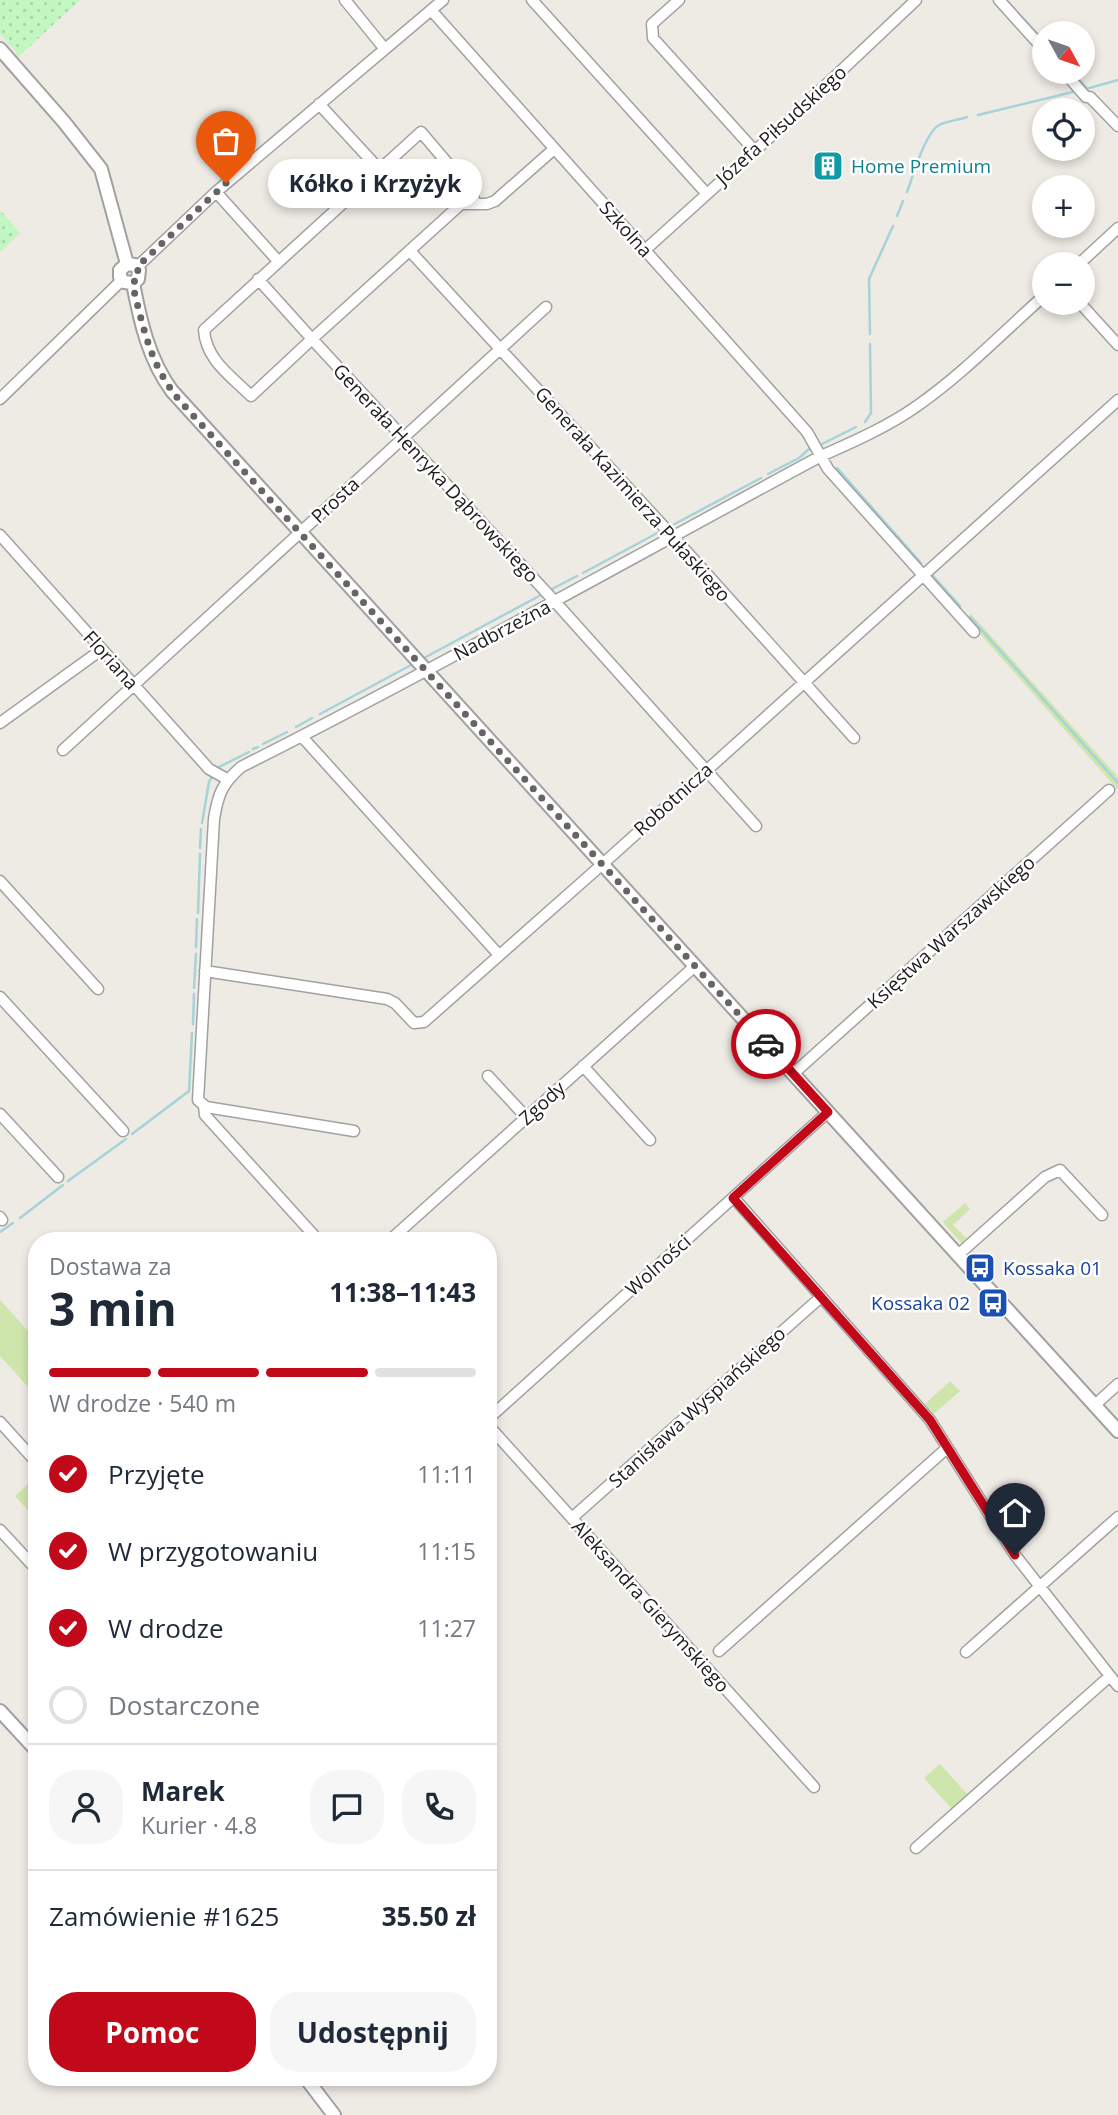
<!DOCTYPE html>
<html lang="pl">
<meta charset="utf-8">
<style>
:root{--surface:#fff;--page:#f6f6f7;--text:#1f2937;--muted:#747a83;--line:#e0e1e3;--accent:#c2091a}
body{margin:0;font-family:"Open Sans",sans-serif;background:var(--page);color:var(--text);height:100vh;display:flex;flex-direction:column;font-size:26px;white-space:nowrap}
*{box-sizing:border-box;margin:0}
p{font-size:23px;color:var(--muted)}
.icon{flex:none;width:38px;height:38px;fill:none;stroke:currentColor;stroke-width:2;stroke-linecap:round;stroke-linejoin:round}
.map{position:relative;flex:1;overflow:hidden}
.panel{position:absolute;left:28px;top:1232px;width:469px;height:854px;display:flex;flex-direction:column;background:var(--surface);border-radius:28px;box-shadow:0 4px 10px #0003}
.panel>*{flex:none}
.needle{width:46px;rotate:130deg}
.tools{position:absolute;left:1032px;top:21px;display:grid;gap:14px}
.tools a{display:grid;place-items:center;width:63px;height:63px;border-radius:50%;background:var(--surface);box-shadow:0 4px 10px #0003;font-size:35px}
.pin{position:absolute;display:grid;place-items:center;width:60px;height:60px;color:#fff;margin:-72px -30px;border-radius:50% 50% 50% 0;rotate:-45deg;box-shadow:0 0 7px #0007}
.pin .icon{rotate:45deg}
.courier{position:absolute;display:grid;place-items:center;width:70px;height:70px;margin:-35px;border:5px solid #c2091a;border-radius:50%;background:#fff;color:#222;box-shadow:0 2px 9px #0007}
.bubble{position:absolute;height:49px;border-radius:24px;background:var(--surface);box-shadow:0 4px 10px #0003;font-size:23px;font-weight:700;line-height:49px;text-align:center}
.overview em{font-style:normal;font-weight:700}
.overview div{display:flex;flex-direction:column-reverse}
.overview{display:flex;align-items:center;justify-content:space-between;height:119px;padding:0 21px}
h1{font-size:46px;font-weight:700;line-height:52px}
.bar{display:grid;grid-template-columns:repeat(4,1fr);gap:10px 7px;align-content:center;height:84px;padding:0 21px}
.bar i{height:9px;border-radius:5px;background:var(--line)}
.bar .on{background:var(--accent)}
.bar p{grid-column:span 4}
.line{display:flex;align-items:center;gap:18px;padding:0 21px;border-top:2px solid var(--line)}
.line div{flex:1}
.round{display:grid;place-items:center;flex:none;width:74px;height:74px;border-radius:28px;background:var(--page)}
ol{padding:0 21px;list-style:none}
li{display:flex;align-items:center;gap:21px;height:77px}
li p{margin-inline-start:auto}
li .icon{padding:7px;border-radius:50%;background:var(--accent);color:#fff;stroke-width:4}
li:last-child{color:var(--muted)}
li i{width:38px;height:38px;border:4px solid var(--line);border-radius:50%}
.primary-button{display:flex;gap:14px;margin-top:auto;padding:14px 21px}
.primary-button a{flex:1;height:80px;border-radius:28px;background:var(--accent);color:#fff;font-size:28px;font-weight:700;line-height:80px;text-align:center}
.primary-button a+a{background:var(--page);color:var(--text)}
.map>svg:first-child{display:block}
.grass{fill:#cee6ac}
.park{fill:url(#park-dots)}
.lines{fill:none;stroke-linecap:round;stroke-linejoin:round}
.stream{stroke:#a6d3da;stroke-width:2.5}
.minor-casing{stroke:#a1a1a1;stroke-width:13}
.tertiary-casing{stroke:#a1a1a1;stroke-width:16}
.minor{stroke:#fff;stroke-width:10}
.tertiary{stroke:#fff;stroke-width:12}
.done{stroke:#666563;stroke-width:7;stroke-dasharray:0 12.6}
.route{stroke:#c2091a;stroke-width:9}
.labels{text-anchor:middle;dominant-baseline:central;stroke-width:5;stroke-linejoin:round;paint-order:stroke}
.street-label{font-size:19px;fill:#1d1d1d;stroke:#fff}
.culture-label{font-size:19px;fill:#0d838f;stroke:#fff;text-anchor:start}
.transit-label{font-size:19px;fill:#164399;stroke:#fff;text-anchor:start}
</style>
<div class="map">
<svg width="1118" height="2115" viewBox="0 0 1118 2115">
<defs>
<pattern id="park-dots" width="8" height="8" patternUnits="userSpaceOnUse" patternTransform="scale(1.75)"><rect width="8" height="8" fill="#c3f7c2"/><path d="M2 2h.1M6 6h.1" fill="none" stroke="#a7d3a6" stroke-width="1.8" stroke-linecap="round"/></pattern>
</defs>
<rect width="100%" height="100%" fill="#eeeae4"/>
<!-- grass -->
<path class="grass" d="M 971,614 L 1118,777 L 1118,790 L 966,618 Z
M 965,1203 L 970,1209 L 953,1225 L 966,1238 L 974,1237 L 964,1246 L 943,1222 Z
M 0,1300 L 37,1341 L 37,1397 L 0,1356 Z
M 950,1381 L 960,1391 L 934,1414 L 925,1404 Z
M 37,1476 L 37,1520 L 15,1496 Z
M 940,1764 L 968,1795 L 952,1809 L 924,1778 Z"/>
<!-- park -->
<path class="park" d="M 0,0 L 80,0 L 17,58 L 16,52 L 0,34 Z
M 0,210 L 20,233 L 0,252 Z"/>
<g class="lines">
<!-- stream -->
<path class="stream" d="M 1006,0 L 1045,42
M 1072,72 L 1086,87
M 1086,89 L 1118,80
M 978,115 L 1077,91
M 907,192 C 913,176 925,133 939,125 C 947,121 959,120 967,117
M 897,216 L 903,201
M 870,334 L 869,279 L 893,226
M 865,422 L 871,413 L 870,344
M 822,444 L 856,427
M 837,468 L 921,563
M 768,474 L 799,458 L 809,449
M 669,527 L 761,478
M 583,573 L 661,531
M 933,576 L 960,606
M 548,591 L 577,576
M 970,617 L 1118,783
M 424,658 L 541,595
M 320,714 L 411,665
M 296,727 L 312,718
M 263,744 L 287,732
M 253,749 L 258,747
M 215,769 L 249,752
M 202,823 L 209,782 L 213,775
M 200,848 L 201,829
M 198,913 L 200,854
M 196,947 L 197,919
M 194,988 L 196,954
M 193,1024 L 194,994
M 132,1134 L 189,1091 L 192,1033
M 68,1181 L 126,1139
M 20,1218 L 63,1185
M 0,1232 L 13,1223"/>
<!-- minor casing -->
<g class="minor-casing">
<path id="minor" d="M 345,0 L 384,48
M 532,0 L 706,193
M 679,0 L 652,24 L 653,38 L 754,150
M 999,0 L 1045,51
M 431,10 L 807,432 L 828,469 L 974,632
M 1064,72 L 1086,97 L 1090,97 L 1118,126
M 319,104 L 379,169
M 216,192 L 278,261
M 475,204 L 472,192 L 421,132 L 204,330 C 206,360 231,376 251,396 L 312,339 L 558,605 L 756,826
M 645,250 L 790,119 L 916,0
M 410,251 L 677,541 L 854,738
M 1079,264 L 1118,228
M 137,267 L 216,192 L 443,0
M 258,279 L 312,339 L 461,204 L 487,204 L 495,201 L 554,149
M 1080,303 L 1118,345
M 0,399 L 122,280
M 0,535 L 209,769 L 227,779
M 0,723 L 101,650
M 300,737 L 305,740 L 499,955
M 63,750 L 546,307
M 0,881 L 98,989
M 205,971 L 387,999 L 395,1003 L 414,1023 L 424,1022 L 606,861 L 1118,400
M 0,997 L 123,1131
M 583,1066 L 650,1140
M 793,1074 L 1109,790
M 488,1076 L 526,1117
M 204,1106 L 205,1115 L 319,1241
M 0,1114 L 58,1177
M 354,1131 L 206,1107 L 198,1100 L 214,819 C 218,794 222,784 241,767 C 437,668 628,560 821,456 C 853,442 889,426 917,406 C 963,374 1003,332 1045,295
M 734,1198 L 930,1420 L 1015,1555 L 1118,1686
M 0,1217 L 2,1220
M 389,1241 L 695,966
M 958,1255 L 1045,1177 L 1060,1170 L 1102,1215
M 1095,1405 L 1118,1384
M 488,1419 L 828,1112
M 0,1422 L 37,1463
M 488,1425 L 814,1787
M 573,1517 L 821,1297
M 0,1530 L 37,1570
M 719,1651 L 947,1448
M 966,1652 L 1118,1517
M 916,1848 L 1110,1676"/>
</g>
<!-- tertiary casing -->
<g class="tertiary-casing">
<path id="tertiary" d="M 0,49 L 64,122 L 101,169 L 127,264
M 127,264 L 120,270 L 120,277 L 124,282 L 133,283
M 127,264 L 135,265 L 139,270 L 138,279 L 133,283
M 133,283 C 140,321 149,360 172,391 L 1118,1431
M 0,1711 L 37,1751
M 305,2077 L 334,2115"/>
</g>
<!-- minor -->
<use href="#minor" class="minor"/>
<!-- tertiary -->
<use href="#tertiary" class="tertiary"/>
</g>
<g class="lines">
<!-- done -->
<path class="done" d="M 226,183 L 137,267 L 139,276 L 133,283 L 134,291 C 145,334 151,366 180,401 L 766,1044"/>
<!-- route -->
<path class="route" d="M 766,1044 L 828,1112 L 733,1198 L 930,1420 L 1015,1555"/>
</g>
<!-- icons -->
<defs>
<g id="building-square" transform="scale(1.575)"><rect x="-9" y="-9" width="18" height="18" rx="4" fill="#0f9aa8" stroke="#fff"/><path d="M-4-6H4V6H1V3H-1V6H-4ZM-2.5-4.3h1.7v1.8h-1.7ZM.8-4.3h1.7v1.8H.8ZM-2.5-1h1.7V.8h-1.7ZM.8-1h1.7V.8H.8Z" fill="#fff"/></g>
<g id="bus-square" transform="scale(1.575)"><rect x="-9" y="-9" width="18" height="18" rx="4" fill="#1a4fb4" stroke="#fff"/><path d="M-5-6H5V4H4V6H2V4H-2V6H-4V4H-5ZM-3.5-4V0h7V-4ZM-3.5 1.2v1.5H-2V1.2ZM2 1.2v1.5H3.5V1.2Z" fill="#fff"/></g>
</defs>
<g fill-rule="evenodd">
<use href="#building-square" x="828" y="166"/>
<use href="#bus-square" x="980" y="1268"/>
<use href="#bus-square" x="993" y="1303"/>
</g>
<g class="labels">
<!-- street labels -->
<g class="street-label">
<text transform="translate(781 125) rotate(-42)">Józefa Piłsudskiego</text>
<text transform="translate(626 229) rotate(48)">Szkolna</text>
<text transform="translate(436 473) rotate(47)">Generała Henryka Dąbrowskiego</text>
<text transform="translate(633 494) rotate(48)">Generała Kazimierza Pułaskiego</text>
<text transform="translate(335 500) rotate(-43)">Prosta</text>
<text transform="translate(502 630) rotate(-28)">Nadbrzeżna</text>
<text transform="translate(111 660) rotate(48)">Floriana</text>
<text transform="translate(673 799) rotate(-42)">Robotnicza</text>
<text transform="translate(951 932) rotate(-42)">Księstwa Warszawskiego</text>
<text transform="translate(542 1103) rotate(-42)">Zgody</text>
<text transform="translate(658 1265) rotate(-42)">Wolności</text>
<text transform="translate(697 1407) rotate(-42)">Stanisława Wyspiańskiego</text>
<text transform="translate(651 1606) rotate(48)">Aleksandra Gierymskiego</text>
</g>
<!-- culture labels -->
<g class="culture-label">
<text x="851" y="166">Home Premium</text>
</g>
<!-- transit labels -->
<g class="transit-label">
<text x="1003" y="1268">Kossaka 01</text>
<text x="970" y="1303" text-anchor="end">Kossaka 02</text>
</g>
</g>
</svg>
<div class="tools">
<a><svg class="needle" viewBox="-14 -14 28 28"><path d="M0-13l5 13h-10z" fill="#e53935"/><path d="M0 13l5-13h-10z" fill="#747a83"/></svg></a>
<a><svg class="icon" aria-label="locate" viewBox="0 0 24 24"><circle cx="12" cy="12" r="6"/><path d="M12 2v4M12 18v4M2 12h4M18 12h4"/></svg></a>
<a>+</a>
<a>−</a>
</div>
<div class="pin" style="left:226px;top:183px;background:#ea580c"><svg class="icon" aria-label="bag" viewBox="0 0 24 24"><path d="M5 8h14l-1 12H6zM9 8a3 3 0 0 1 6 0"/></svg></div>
<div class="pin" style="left:1015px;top:1555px;background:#1f2937"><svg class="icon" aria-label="home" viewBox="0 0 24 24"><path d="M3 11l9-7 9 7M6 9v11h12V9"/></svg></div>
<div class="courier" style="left:766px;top:1044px"><svg class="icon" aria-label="car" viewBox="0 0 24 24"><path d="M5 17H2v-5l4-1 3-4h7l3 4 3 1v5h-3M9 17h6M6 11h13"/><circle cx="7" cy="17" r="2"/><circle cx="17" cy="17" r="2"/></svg></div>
<div class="bubble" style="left:268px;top:159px;width:214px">Kółko i Krzyżyk</div>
<section class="panel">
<div class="overview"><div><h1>3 min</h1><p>Dostawa za</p></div><em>11:38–11:43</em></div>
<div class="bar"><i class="on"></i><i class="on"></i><i class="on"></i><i></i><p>W drodze · 540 m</p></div>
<ol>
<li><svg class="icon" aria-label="check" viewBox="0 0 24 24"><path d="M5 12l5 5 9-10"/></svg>Przyjęte<p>11:11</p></li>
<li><svg class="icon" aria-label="check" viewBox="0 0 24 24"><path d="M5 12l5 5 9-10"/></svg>W przygotowaniu<p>11:15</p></li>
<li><svg class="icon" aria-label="check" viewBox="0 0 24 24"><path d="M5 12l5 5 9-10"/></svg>W drodze<p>11:27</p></li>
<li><i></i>Dostarczone</li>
</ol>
<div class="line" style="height:126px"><a class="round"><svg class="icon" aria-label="person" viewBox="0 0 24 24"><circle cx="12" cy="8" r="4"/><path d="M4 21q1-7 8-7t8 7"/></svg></a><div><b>Marek</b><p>Kurier · 4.8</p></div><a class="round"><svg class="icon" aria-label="chat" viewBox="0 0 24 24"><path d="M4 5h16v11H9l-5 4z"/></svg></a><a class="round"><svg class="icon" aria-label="phone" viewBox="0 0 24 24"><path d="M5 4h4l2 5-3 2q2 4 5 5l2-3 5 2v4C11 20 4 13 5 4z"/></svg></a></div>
<div class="line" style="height:91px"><div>Zamówienie #1625</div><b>35.50 zł</b></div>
<div class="primary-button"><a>Pomoc</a><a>Udostępnij</a></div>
</section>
</div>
